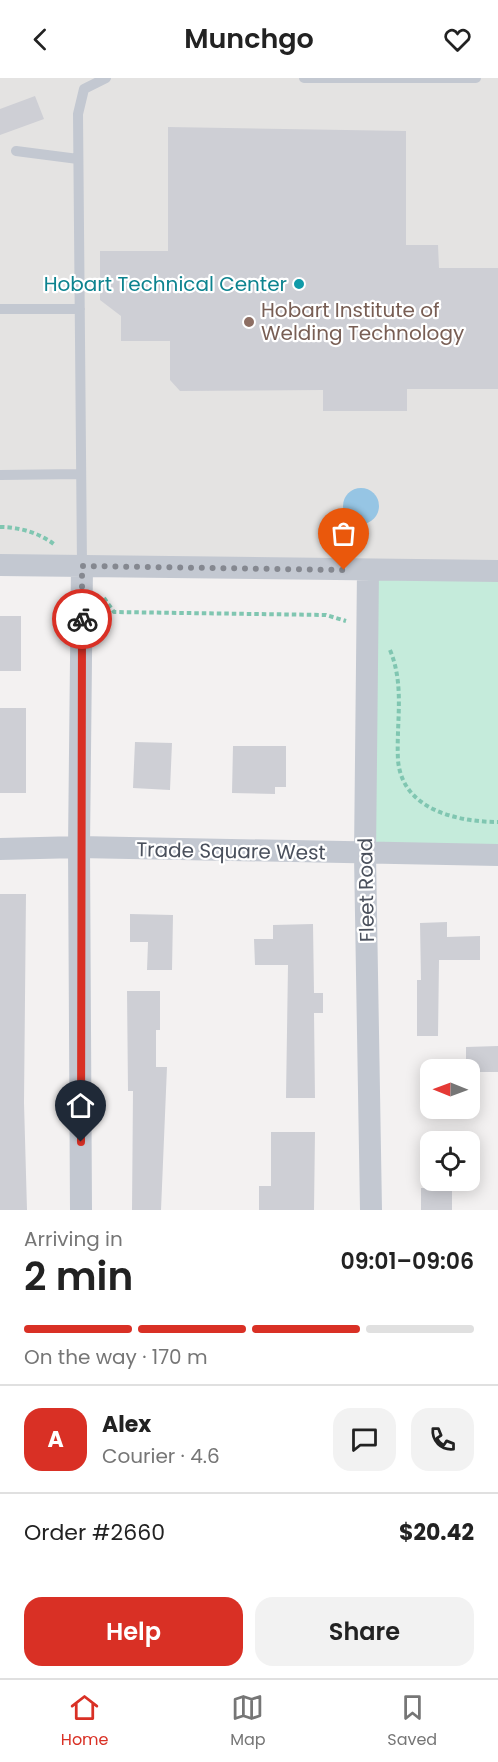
<!DOCTYPE html>
<meta charset="utf-8">
<style>
:root{--surface:#fff;--page:#f2f2f2;--text:#222;--muted:#767676;--line:#e0e0e0;--accent:#d93025}
body{margin:0;font-family:Poppins,sans-serif;background:var(--page);color:var(--text);height:100vh;display:flex;flex-direction:column;font-size:22px;white-space:nowrap}
*{box-sizing:border-box;margin:0}
p{font-size:20px;color:var(--muted)}
.icon{flex:none;width:33px;height:33px;fill:none;stroke:currentColor;stroke-width:2;stroke-linecap:round;stroke-linejoin:round}
.map{position:relative;height:1132px;overflow:hidden}
.panel{display:flex;flex-direction:column;background:var(--surface);flex:1}
.panel>*{flex:none}
.needle{width:39px;rotate:271deg}
.fabs{position:absolute;left:420px;top:981px;display:grid;gap:12px}
.fabs a{display:grid;place-items:center;width:60px;height:60px;border-radius:12px;background:var(--surface);box-shadow:0 3px 15px #0003;font-size:30px}
.pin{position:absolute;display:grid;place-items:center;width:51px;height:51px;color:#fff;margin:-62px -26px;border-radius:50% 50% 50% 0;rotate:-45deg;box-shadow:0 0 6px #0007}
.pin .icon{rotate:45deg}
.courier{position:absolute;display:grid;place-items:center;width:60px;height:60px;margin:-30px;border:4px solid #d93025;border-radius:50%;background:#fff;color:#222;box-shadow:0 2px 8px #0007}
.headline em{font-style:normal;font-weight:600}
.headline div{display:flex;flex-direction:column-reverse}
.headline{display:flex;align-items:center;justify-content:space-between;height:102px;padding:0 24px}
h1{font-size:39px;font-weight:600;line-height:45px}
.bar{display:grid;grid-template-columns:repeat(4,1fr);gap:9px 6px;align-content:center;height:72px;padding:0 24px}
.bar i{height:8px;border-radius:4px;background:var(--line)}
.bar .current{background:var(--accent)}
.bar p{grid-column:span 4}
.line{display:flex;align-items:center;gap:15px;padding:0 24px;border-top:2px solid var(--line)}
.line div{flex:1}
.round{display:grid;place-items:center;flex:none;width:63px;height:63px;border-radius:18px;background:var(--page)}
.primary-button{display:flex;gap:12px;margin-top:auto;padding:12px 24px}
.primary-button a{flex:1;height:69px;border-radius:18px;background:var(--accent);color:#fff;font-size:24px;font-weight:600;line-height:69px;text-align:center}
.primary-button a+a{background:var(--page);color:var(--text)}
header{display:flex;justify-content:space-between;align-items:center;height:78px;padding:0 24px;background:var(--surface);font-size:27px;font-weight:600}
.tab-bar{display:flex;justify-content:space-around;align-items:center;height:84px;border-top:2px solid var(--line);background:var(--surface);font-size:16px;color:var(--muted)}
.tab-bar a{display:grid;justify-items:center;gap:3px}
.tab-bar .current{color:var(--accent)}
.map>svg:first-child{display:block}
.education{fill:#e4e3e2}
.green{fill:#c5ebdb}
.water{fill:#96c5e4}
.building{fill:#cecfd5}
.lines{fill:none;stroke-linecap:round;stroke-linejoin:round}
.path{stroke:#80c6b1;stroke-width:4;stroke-dasharray:4.5 3;stroke-linecap:butt}
.lane{stroke:#c3c8d1;stroke-width:10}
.street{stroke:#c3c8d1;stroke-width:22}
.done{stroke:#858890;stroke-width:6;stroke-dasharray:0 10.8}
.route{stroke:#d93025;stroke-width:8}
.culture-dot{fill:#0f9aa8;stroke:#fff;stroke-width:2}
.education-dot{fill:#8d6e63;stroke:#fff;stroke-width:2}
.labels{text-anchor:middle;dominant-baseline:central;stroke-width:4.5;stroke-linejoin:round;paint-order:stroke}
.culture-label{font-size:20px;fill:#0d838f;stroke:#fff;text-anchor:end}
.education-label{font-size:20px;fill:#785e54;stroke:#fff;text-anchor:start}
.street-label{font-size:20px;fill:#4a505c;stroke:#fff}
</style>
<header><svg class="icon" aria-label="back" viewBox="0 0 24 24"><path d="M15 5l-7 7 7 7"/></svg>Munchgo<svg class="icon" aria-label="heart" viewBox="0 0 24 24"><path d="M12 20l-8-8c-3-5 5-10 8-4 3-6 11-1 8 4z"/></svg></header>
<div class="map">
<svg width="498" height="1132" viewBox="0 0 498 1132">
<rect width="100%" height="100%" fill="#f3f1f1"/>
<!-- education -->
<path class="education" d="M 0,0 L 498,0 L 498,493 L 0,487 Z"/>
<!-- green -->
<path class="green" d="M 368,492 L 498,493 L 498,777 L 365,777 Z"/>
<!-- water -->
<path class="water" d="M343 428a18 18 0 1 1 36 0a18 18 0 1 1-36 0Z"/>
<!-- building -->
<path class="building" d="M 35,18 L 44,41 L 0,57 L 0,31 Z
M 168,49 L 406,53 L 406,167 L 438,167 L 439,190 L 498,190 L 498,311 L 407,311 L 407,333 L 323,333 L 323,312 L 180,313 L 170,302 L 170,263 L 121,263 L 121,238 L 100,222 L 100,173 L 168,173 Z
M 0,538 L 21,538 L 21,593 L 0,593 Z
M 0,630 L 26,630 L 26,715 L 0,715 Z
M 135,664 L 172,665 L 170,712 L 133,710 Z
M 233,668 L 286,668 L 286,709 L 275,709 L 275,716 L 232,715 Z
M 0,816 L 26,816 L 24,1025 L 27,1132 L 0,1132 Z
M 130,836 L 173,837 L 172,892 L 147,892 L 148,864 L 130,864 Z
M 447,844 L 447,859 L 480,858 L 480,882 L 439,882 L 438,958 L 417,958 L 417,902 L 421,902 L 420,845 Z
M 313,846 L 314,915 L 323,915 L 323,935 L 314,935 L 315,1020 L 286,1020 L 288,887 L 255,887 L 254,861 L 273,861 L 273,847 Z
M 127,913 L 160,913 L 160,952 L 156,952 L 156,989 L 167,989 L 161,1132 L 132,1132 L 133,1013 L 128,1013 Z
M 498,968 L 498,994 L 470,994 L 470,992 L 466,992 L 466,969 Z
M 271,1054 L 315,1054 L 314,1132 L 259,1132 L 259,1108 L 271,1108 Z
M 421,1110 L 452,1110 L 452,1132 L 421,1132 Z"/>
<g class="lines">
<!-- path -->
<path class="path" d="M 0,449 C 19,449 40,455 55,467
M 104,520 L 114,534 L 326,537 L 346,543
M 390,572 C 405,608 396,644 398,682 C 402,732 458,744 498,744"/>
<!-- lane -->
<path class="lane" d="M 304,0 L 476,0
M 16,73 L 78,81
M 0,231 L 80,231
M 0,397 L 81,396
M 82,488 L 78,36 L 84,11 L 106,0"/>
<!-- street -->
<path class="street" d="M 0,487 L 498,493
M 368,492 L 365,777 L 371,1132
M 0,771 L 79,769 L 498,777
M 81,1132 L 79,769 L 82,488"/>
</g>
<g class="lines">
<!-- done -->
<path class="done" d="M 82,541 L 82,488 L 344,492"/>
<!-- route -->
<path class="route" d="M 81,1064 L 82,541"/>
</g>
<!-- markers -->
<circle class="culture-dot" cx="299" cy="206" r="6"/>
<circle class="education-dot" cx="249" cy="244" r="6"/>
<g class="labels">
<!-- culture labels -->
<g class="culture-label">
<text x="287" y="206">Hobart Technical Center</text>
</g>
<!-- education labels -->
<g class="education-label">
<text x="261" y="232">Hobart Institute of<tspan x="261" dy="23">Welding Technology</tspan></text>
</g>
<!-- street labels -->
<g class="street-label">
<text transform="translate(231 773) rotate(1)">Trade Square West</text>
<text transform="translate(366 812) rotate(-91)">Fleet Road</text>
</g>
</g>
</svg>
<div class="fabs">
<a><svg class="needle" viewBox="-14 -14 28 28"><path d="M0-13l5 13h-10z" fill="#e53935"/><path d="M0 13l5-13h-10z" fill="#767676"/></svg></a>
<a><svg class="icon" aria-label="locate" viewBox="0 0 24 24"><circle cx="12" cy="12" r="6"/><path d="M12 2v4M12 18v4M2 12h4M18 12h4"/></svg></a>
</div>
<div class="pin" style="left:344px;top:492px;background:#ea580c"><svg class="icon" aria-label="bag" viewBox="0 0 24 24"><path d="M5 8h14l-1 12H6zM9 8a3 3 0 0 1 6 0"/></svg></div>
<div class="pin" style="left:81px;top:1064px;background:#1f2937"><svg class="icon" aria-label="home" viewBox="0 0 24 24"><path d="M3 11l9-7 9 7M6 9v11h12V9"/></svg></div>
<div class="courier" style="left:82px;top:541px"><svg class="icon" aria-label="bike" viewBox="0 0 24 24"><circle cx="6" cy="16" r="4"/><circle cx="18" cy="16" r="4"/><path d="M6 16l4-8h5l3 8M10 8l3 8H6M13 5h3"/></svg></div>
</div>
<section class="panel">
<div class="headline"><div><h1>2 min</h1><p>Arriving in</p></div><em>09:01–09:06</em></div>
<div class="bar"><i class="current"></i><i class="current"></i><i class="current"></i><i></i><p>On the way · 170 m</p></div>
<div class="line" style="height:108px"><b class="round" style="background:var(--accent);color:#fff">A</b><div><b>Alex</b><p>Courier · 4.6</p></div><a class="round"><svg class="icon" aria-label="chat" viewBox="0 0 24 24"><path d="M4 5h16v11H9l-5 4z"/></svg></a><a class="round"><svg class="icon" aria-label="phone" viewBox="0 0 24 24"><path d="M5 4h4l2 5-3 2q2 4 5 5l2-3 5 2v4C11 20 4 13 5 4z"/></svg></a></div>
<div class="line" style="height:78px"><div>Order #2660</div><b>$20.42</b></div>
<div class="primary-button"><a>Help</a><a>Share</a></div>
</section>
<nav class="tab-bar">
<a class="current"><svg class="icon" aria-label="home" viewBox="0 0 24 24"><path d="M3 11l9-7 9 7M6 9v11h12V9"/></svg>Home</a>
<a><svg class="icon" aria-label="map" viewBox="0 0 24 24"><path d="M3 6l6-2 6 2 6-2v14l-6 2-6-2-6 2zM9 4v14M15 6v14"/></svg>Map</a>
<a><svg class="icon" aria-label="saved" viewBox="0 0 24 24"><path d="M7 4h10v16l-5-4-5 4z"/></svg>Saved</a>
</nav>
